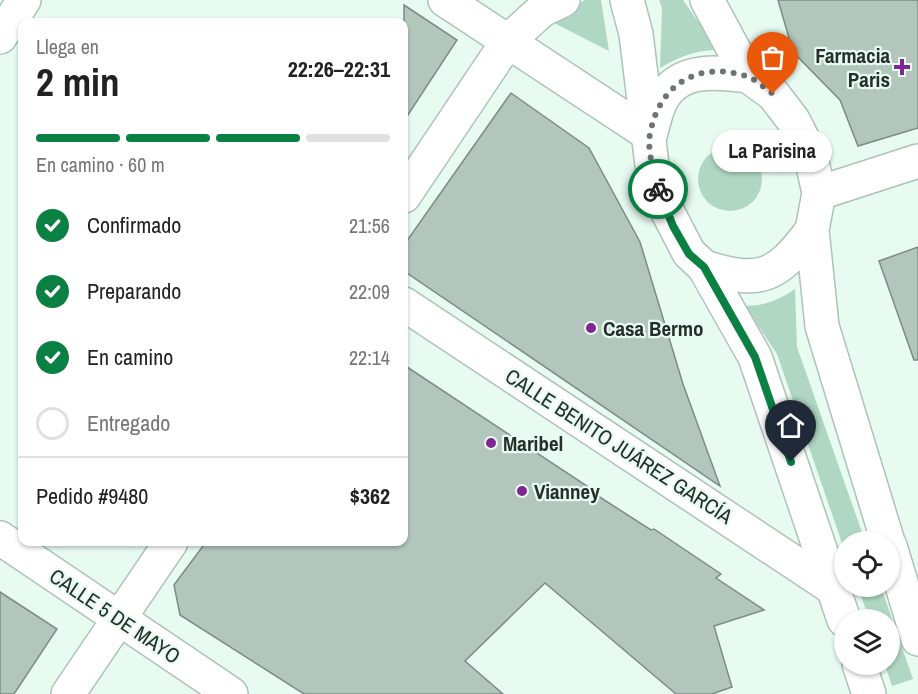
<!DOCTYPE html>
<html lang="es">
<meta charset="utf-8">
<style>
:root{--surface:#fff;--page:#f2f2f2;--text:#222;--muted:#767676;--line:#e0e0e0;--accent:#0b8043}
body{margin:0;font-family:"Archivo Narrow",sans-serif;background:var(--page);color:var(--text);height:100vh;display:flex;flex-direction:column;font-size:22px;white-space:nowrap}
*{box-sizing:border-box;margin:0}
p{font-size:20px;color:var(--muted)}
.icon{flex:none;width:33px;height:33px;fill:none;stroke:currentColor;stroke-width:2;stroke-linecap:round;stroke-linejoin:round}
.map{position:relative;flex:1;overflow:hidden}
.side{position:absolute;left:18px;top:18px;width:390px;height:528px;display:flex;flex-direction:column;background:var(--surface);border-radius:12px;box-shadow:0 2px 4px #0004}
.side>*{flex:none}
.tools{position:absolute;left:834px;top:531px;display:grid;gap:12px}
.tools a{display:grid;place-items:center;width:66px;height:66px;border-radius:50%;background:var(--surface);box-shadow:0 2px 4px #0004;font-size:30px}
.pin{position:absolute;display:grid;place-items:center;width:51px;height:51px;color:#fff;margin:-62px -26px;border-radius:50% 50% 50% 0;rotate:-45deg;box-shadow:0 0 6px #0007}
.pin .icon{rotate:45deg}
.courier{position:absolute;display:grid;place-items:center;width:60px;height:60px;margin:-30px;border:4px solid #0b8043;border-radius:50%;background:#fff;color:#222;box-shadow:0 2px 8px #0007}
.bubble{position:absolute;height:42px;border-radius:21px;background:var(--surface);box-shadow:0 2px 4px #0004;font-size:20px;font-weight:700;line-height:42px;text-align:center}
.headline em{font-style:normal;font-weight:700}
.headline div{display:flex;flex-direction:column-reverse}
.headline{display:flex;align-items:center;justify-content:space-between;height:102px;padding:0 18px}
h1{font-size:39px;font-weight:700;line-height:45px}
.bar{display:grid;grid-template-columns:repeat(4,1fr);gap:9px 6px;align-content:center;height:72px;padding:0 18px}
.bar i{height:8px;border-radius:4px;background:var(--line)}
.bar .selected{background:var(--accent)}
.bar p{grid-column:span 4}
.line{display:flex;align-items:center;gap:15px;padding:0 18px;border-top:2px solid var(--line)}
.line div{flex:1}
ol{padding:0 18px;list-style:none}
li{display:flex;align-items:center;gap:18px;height:66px}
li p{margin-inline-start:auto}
li .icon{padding:6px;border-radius:50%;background:var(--accent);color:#fff;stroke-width:4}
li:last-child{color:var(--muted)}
li i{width:33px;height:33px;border:3px solid var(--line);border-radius:50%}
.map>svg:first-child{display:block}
.green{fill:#b0d7c3}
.building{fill:#b2c6bc;stroke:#7b8d84;stroke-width:1.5}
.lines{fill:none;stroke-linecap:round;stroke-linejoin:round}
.minor-casing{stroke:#aec2b8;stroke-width:36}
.secondary-casing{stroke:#aec2b8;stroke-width:36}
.minor{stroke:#fff;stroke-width:33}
.secondary{stroke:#fff;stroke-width:33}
.done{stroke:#6a7670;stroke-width:6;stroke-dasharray:0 10.8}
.route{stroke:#0b8043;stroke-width:8}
.poi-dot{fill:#802693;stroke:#e7fbf1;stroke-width:2}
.labels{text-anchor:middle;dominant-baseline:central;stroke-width:4.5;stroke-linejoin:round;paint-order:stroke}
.poi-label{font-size:21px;font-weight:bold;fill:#272f2b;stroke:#e7fbf1;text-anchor:start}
.street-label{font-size:21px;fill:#272f2b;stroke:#e7fbf1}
</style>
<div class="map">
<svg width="918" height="694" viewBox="0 0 918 694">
<rect width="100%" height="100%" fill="#e7fbf1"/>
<!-- green -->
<path class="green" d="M 585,0 L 601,0 L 609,51 L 550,21 Z
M 659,0 L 683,0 L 718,50 C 695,50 679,57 660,68 L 662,8 Z
M698 179a32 32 0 1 1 64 0a32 32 0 1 1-64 0Z
M 795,289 L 797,347 L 865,541 L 844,542 L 844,549 L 777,354 L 745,306 C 764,306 779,300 795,289 Z
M 858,587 L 881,587 L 913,679 L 892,686 L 885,665 L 890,664 L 890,620 L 869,619 Z"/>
<!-- building -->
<path class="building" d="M 778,0 L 918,0 L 918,128 L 858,146 L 840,100 L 793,52 Z
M 404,5 L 457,40 L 404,121 Z
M 511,93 L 589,148 L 640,242 L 683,384 L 720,486 L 404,271 L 404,245 Z
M 918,247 L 918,360 L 914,360 L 879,261 Z
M 404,365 L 596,492 L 595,494 L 651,530 L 654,529 L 721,574 L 716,578 L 764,610 L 714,626 L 732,687 L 712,694 L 676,694 L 545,583 L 465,661 L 503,694 L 304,694 L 180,615 L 174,585 L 206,542 L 404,542 Z
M 0,592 L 57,629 L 14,694 L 0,694 Z"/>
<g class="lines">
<!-- minor casing -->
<g class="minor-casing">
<path id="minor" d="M 445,0 L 650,135
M 0,37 L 24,0
M 819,193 L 918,161
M 404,196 L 508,41
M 404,304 L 834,589
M 0,538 L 231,694
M 68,694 L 171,542"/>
</g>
<!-- secondary casing -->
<g class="secondary-casing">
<path id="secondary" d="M 627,0 L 636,34 L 652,165 L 660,197 L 689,253 L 704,267 L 755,357 L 844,620
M 707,0 L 748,76 L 773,94 L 793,120 L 810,153 L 819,193 L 812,230 L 822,326 L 888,542
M 508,41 L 542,10 L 563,0
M 650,135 C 654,123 656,109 662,99 C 680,67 718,72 748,76
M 704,267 C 761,285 777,277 812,230
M 890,546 L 918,639
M 859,664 L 869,694"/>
</g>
<!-- minor -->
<use href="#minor" class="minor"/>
<!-- secondary -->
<use href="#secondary" class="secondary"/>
</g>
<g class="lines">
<!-- done -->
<path class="done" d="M 658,189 C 654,172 647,151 650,134 C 659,84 698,61 746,76 C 755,79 765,88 773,94"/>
<!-- route -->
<path class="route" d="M 658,189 L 673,226 L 689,254 L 704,267 L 755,357 L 791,462"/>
</g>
<!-- markers -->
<g class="poi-dot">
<path d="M899 58h6v6h6v6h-6v6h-6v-6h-6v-6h6z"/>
<circle cx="591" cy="328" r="6"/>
<circle cx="491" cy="443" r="6"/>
<circle cx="522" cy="491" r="6"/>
</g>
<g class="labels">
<!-- poi labels -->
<g class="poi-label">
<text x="890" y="55" text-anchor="end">Farmacia<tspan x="890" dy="24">Paris</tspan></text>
<text x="603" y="328">Casa Bermo</text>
<text x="503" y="443">Maribel</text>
<text x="534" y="491">Vianney</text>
</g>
<!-- street labels -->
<g class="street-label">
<text transform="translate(619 446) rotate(33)">CALLE BENITO JUÁREZ GARCÍA</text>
<text transform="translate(115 616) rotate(34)">CALLE 5 DE MAYO</text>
</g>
</g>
</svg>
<div class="tools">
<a><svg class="icon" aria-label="locate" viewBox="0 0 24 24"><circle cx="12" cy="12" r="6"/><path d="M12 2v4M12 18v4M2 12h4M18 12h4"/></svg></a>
<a><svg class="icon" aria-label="layers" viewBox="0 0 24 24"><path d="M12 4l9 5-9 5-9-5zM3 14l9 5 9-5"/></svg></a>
</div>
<div class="pin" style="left:773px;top:94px;background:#ea580c"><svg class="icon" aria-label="bag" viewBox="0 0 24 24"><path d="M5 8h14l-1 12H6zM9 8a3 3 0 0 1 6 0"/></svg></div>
<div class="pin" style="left:791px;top:462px;background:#1f2937"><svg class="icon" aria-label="home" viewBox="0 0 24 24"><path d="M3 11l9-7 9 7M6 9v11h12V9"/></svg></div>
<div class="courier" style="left:658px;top:189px"><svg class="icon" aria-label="bike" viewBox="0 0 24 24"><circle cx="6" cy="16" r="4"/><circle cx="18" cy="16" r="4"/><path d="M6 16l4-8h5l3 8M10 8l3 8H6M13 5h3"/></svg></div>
<div class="bubble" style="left:712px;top:130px;width:120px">La Parisina</div>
<section class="side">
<div class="headline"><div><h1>2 min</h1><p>Llega en</p></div><em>22:26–22:31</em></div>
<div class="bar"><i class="selected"></i><i class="selected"></i><i class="selected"></i><i></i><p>En camino · 60 m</p></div>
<ol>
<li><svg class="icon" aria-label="check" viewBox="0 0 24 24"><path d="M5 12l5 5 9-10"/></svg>Confirmado<p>21:56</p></li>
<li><svg class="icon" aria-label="check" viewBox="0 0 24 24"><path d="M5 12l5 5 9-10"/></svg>Preparando<p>22:09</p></li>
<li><svg class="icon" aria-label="check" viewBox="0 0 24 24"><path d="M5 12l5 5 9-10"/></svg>En camino<p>22:14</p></li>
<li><i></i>Entregado</li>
</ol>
<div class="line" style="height:78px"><div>Pedido #9480</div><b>$362</b></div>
</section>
</div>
